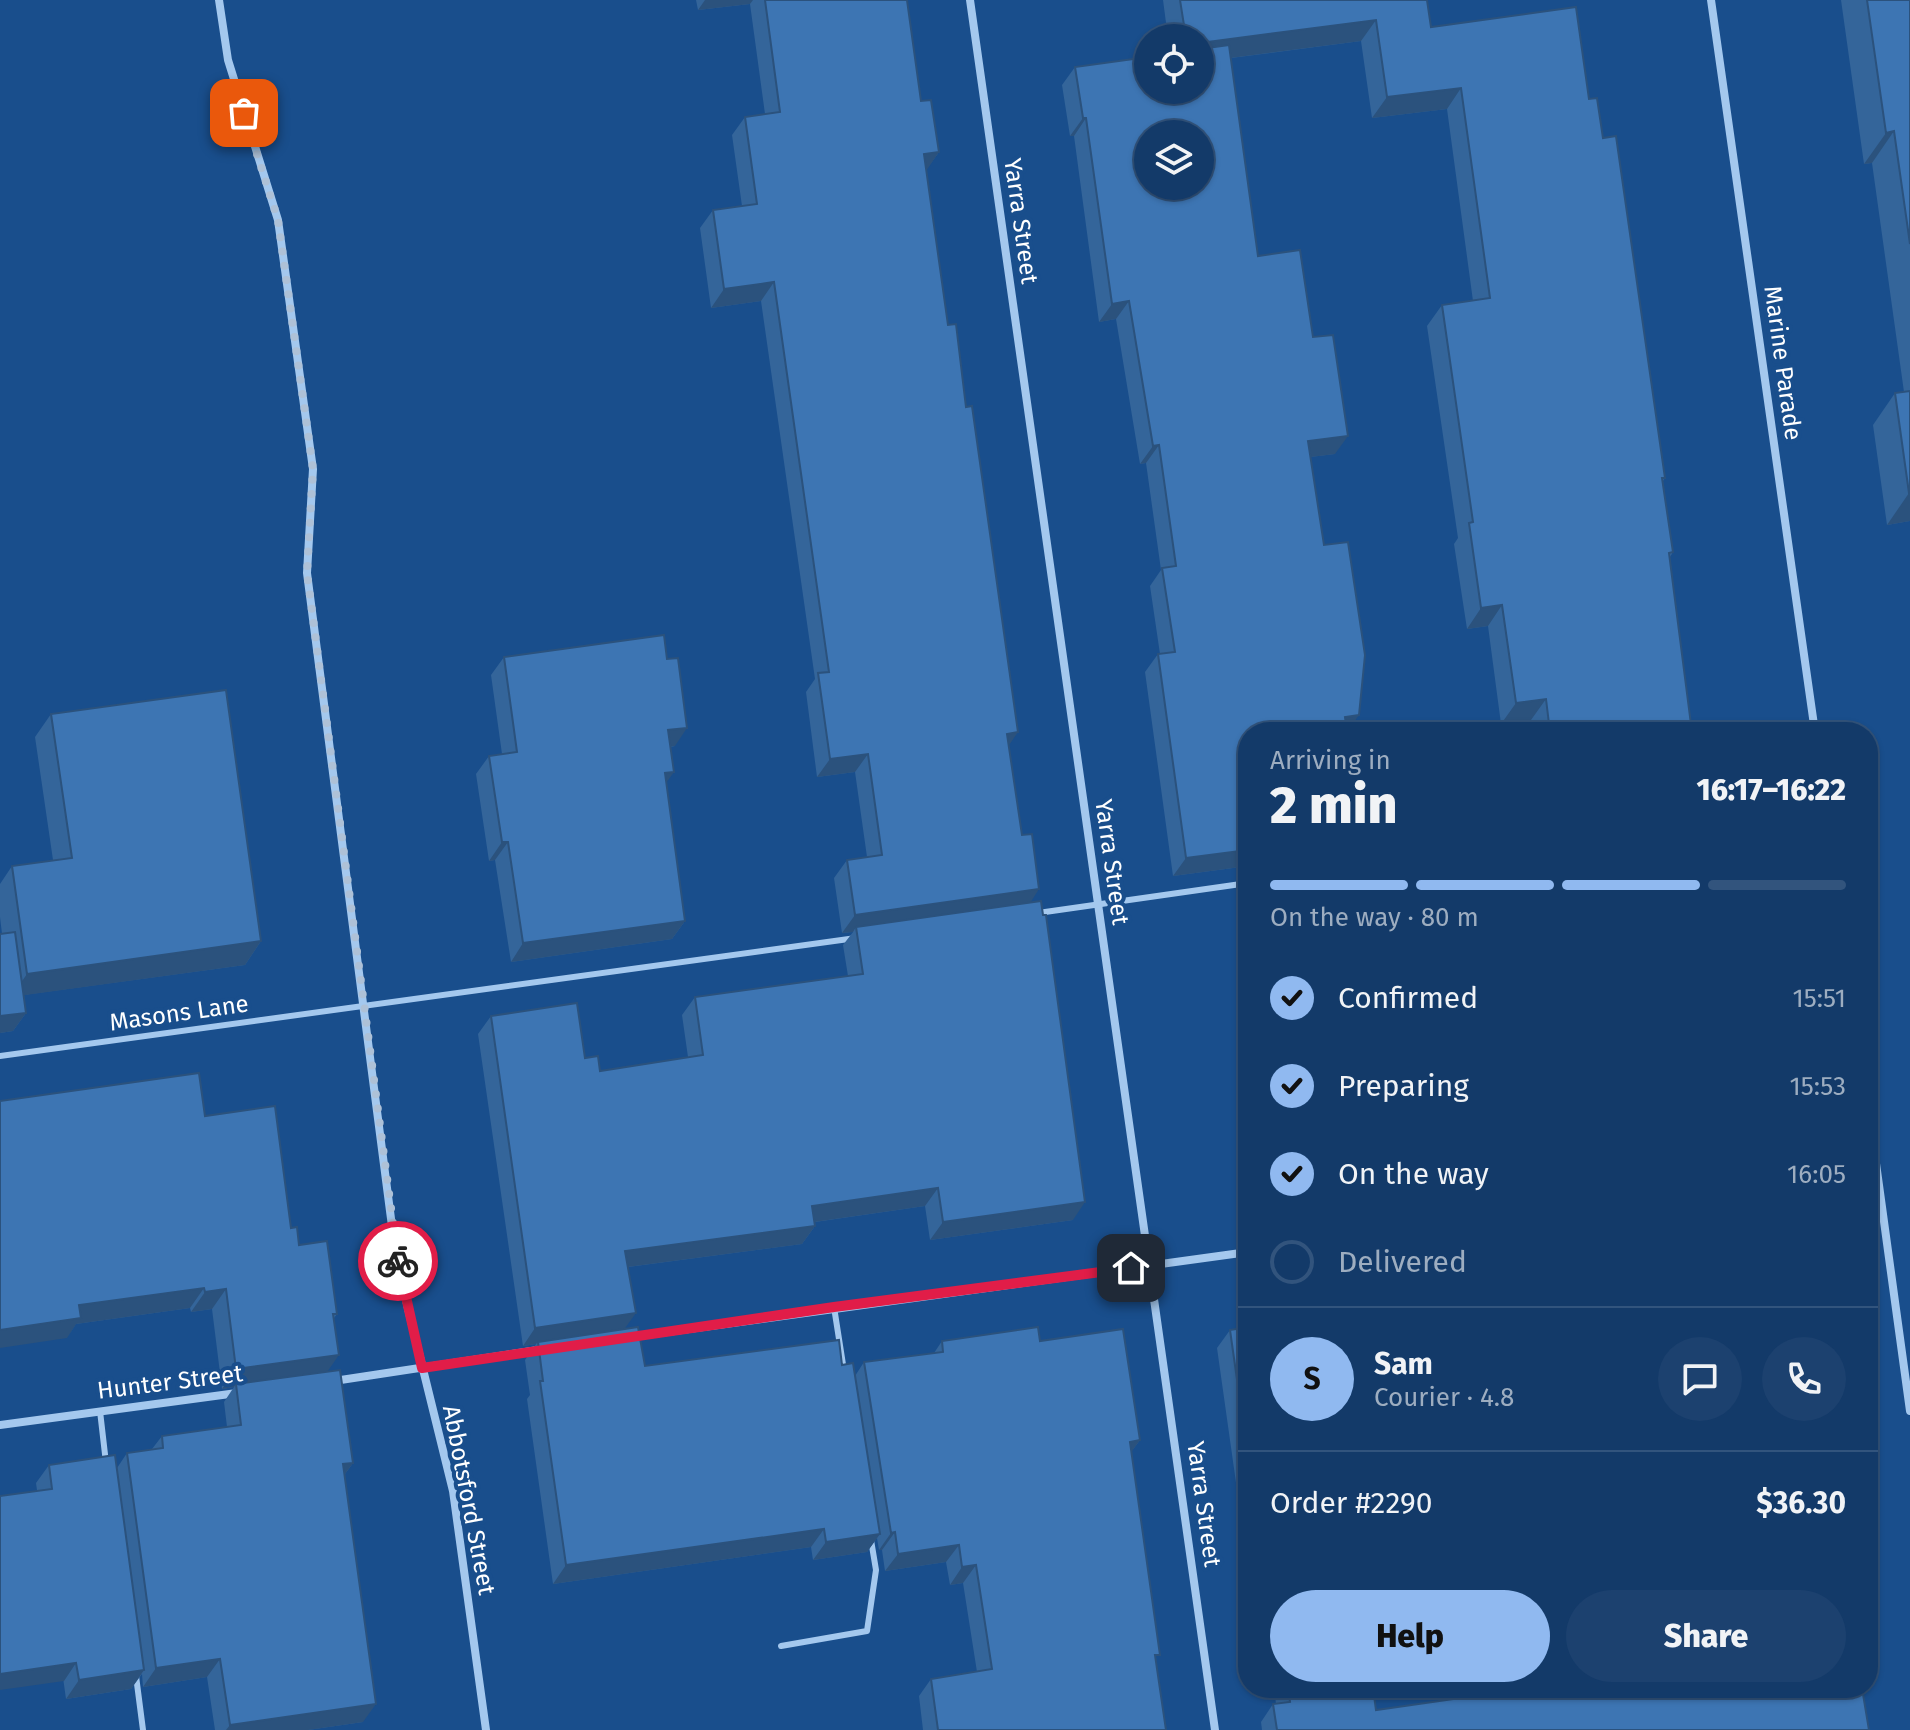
<!DOCTYPE html>
<meta charset="utf-8">
<style>
:root{--surface:#133a69;--page:#1c416f;--text:#f1f3f6;--muted:#9dadc0;--line:#32547d;--accent:#90b9f0}
body{margin:0;font-family:"Fira Sans",sans-serif;background:var(--page);color:var(--text);height:100vh;display:flex;flex-direction:column;font-size:30px;white-space:nowrap}
*{box-sizing:border-box;margin:0}
p{font-size:26px;color:var(--muted)}
.icon{flex:none;width:44px;height:44px;fill:none;stroke:currentColor;stroke-width:2;stroke-linecap:round;stroke-linejoin:round}
.map{position:relative;flex:1;overflow:hidden}
.side{position:absolute;left:1238px;top:722px;width:640px;height:976px;display:flex;flex-direction:column;background:var(--surface);border-radius:32px;box-shadow:0 2px 6px #0004,0 0 0 2px var(--line)}
.side>*{flex:none}
.tools{position:absolute;left:1134px;top:24px;display:grid;gap:16px}
.tools a{display:grid;place-items:center;width:80px;height:80px;border-radius:50%;background:var(--surface);box-shadow:0 2px 6px #0004,0 0 0 2px var(--line);font-size:40px}
.pin{position:absolute;display:grid;place-items:center;width:68px;height:68px;color:#fff;margin:-34px;border-radius:16px;box-shadow:0 4px 12px #0006}
.courier{position:absolute;display:grid;place-items:center;width:80px;height:80px;margin:-40px;border:6px solid #e11d48;border-radius:50%;background:#fff;color:#222;box-shadow:0 2px 10px #0007}
.overview em{font-style:normal;font-weight:800}
.overview div{display:flex;flex-direction:column-reverse}
.overview{display:flex;align-items:center;justify-content:space-between;height:136px;padding:0 32px}
h1{font-size:52px;font-weight:800;line-height:60px}
.bar{display:grid;grid-template-columns:repeat(4,1fr);gap:12px 8px;align-content:center;height:96px;padding:0 32px}
.bar i{height:10px;border-radius:6px;background:var(--line)}
.bar .active{background:var(--accent)}
.bar p{grid-column:span 4}
.line{display:flex;align-items:center;gap:20px;padding:0 32px;border-top:2px solid var(--line)}
.line div{flex:1}
.round{display:grid;place-items:center;flex:none;width:84px;height:84px;border-radius:42px;background:var(--page)}
ol{padding:0 32px;list-style:none}
li{display:flex;align-items:center;gap:24px;height:88px}
li p{margin-inline-start:auto}
li .icon{padding:8px;border-radius:50%;background:var(--accent);color:#111;stroke-width:4}
li:last-child{color:var(--muted)}
li i{width:44px;height:44px;border:4px solid var(--line);border-radius:50%}
.cta{display:flex;gap:16px;margin-top:auto;padding:16px 32px}
.cta a{flex:1;height:92px;border-radius:48px;background:var(--accent);color:#111;font-size:32px;font-weight:800;line-height:92px;text-align:center}
.cta a+a{background:var(--page);color:var(--text)}
.map>svg:first-child{display:block}
.lines{fill:none;stroke-linecap:round;stroke-linejoin:round}
.service{stroke:#a4c8ee;stroke-width:6}
.minor{stroke:#a4c8ee;stroke-width:8}
.wall{fill:#34659a}
.shaded-wall{fill:#2b527d}
.building{fill:#3d75b3;stroke:#2b527d;stroke-width:2;fill-rule:evenodd}
.done{stroke:#aec1d7;stroke-width:8;stroke-dasharray:0 14.4}
.route{stroke:#e11d48;stroke-width:10}
.labels{text-anchor:middle;dominant-baseline:central;stroke-width:8;stroke-linejoin:round;paint-order:stroke}
.street-label{font-size:24px;fill:#fff;stroke:#194e8c}
</style>
<div class="map">
<svg width="1910" height="1730" viewBox="0 0 1910 1730">
<rect width="100%" height="100%" fill="#194e8c"/>
<g class="lines">
<!-- service -->
<path class="service" d="M 1038,913 L 1248,883
M 0,1056 L 856,938
M 834,1307 L 844,1371
M 100,1411 L 106,1463
M 781,1646 L 867,1631 L 876,1570 L 871,1540
M 136,1676 L 143,1730"/>
<!-- minor -->
<path class="minor" d="M 219,0 L 228,60 L 278,220 L 313,469 L 307,573 L 393,1234 L 402,1284 L 453,1491 L 486,1730
M 970,0 L 1215,1730
M 1711,0 L 1815,732
M 1868,1105 L 1910,1411
M 631,1337 L 1248,1252
M 334,1381 L 538,1350
M 0,1425 L 237,1393"/>
</g>
<!-- wall -->
<path class="wall" d="M 696,0 L 907,0 L 921,101 L 939,152 L 926,170 L 1009,746 L 1073,1220 L 930,1240 L 925,1206 L 815,1222 L 815,1226 L 802,1244 L 628,1267 L 625,1329 L 645,1366 L 842,1365 L 855,1376 L 864,1362 L 934,1353 L 942,1341 L 1040,1341 L 1140,1440 L 1131,1452 L 1156,1660 L 1166,1730 L 923,1730 L 919,1696 L 931,1679 L 977,1672 L 963,1583 L 950,1585 L 946,1562 L 885,1571 L 882,1550 L 879,1550 L 877,1538 L 867,1552 L 813,1560 L 811,1547 L 553,1584 L 527,1399 L 530,1395 L 525,1360 L 536,1344 L 523,1346 L 478,1034 L 491,1016 L 585,1058 L 600,1071 L 688,1057 L 682,1015 L 695,997 L 848,976 L 843,945 L 853,932 L 842,933 L 834,878 L 847,860 L 867,857 L 855,772 L 817,777 L 806,692 L 815,679 L 761,301 L 711,308 L 700,228 L 713,210 L 742,206 L 732,135 L 745,117 L 765,114 L 750,4 L 698,10 Z
M 1163,0 L 1427,0 L 1431,27 L 1589,99 L 1603,138 L 1665,478 L 1663,481 L 1673,552 L 1670,557 L 1692,732 L 1533,732 L 1531,720 L 1501,724 L 1488,626 L 1467,629 L 1454,544 L 1458,538 L 1427,326 L 1442,305 L 1473,301 L 1447,109 L 1372,118 L 1361,41 L 1231,58 L 1258,256 L 1313,337 L 1335,454 L 1310,457 L 1248,732 L 1248,866 L 1173,876 L 1145,672 L 1158,654 L 1160,654 L 1150,586 L 1161,570 L 1146,463 L 1140,464 L 1116,319 L 1099,322 L 1074,136 L 1070,136 L 1062,85 L 1075,67 L 1148,90 L 1200,38 L 1168,38 Z
M 1841,0 L 1910,0 L 1910,521 L 1887,525 L 1873,425 L 1895,393 L 1904,392 L 1872,163 L 1864,164 Z
M 504,657 L 675,746 L 671,747 L 666,783 L 685,921 L 672,939 L 511,962 L 495,860 L 489,861 L 476,774 L 489,756 L 502,754 L 491,675 Z
M 51,714 L 261,941 L 245,965 L 23,995 L 26,1013 L 13,1031 L 0,1033 L 0,934 L 2,934 L 0,917 L 0,884 L 12,866 L 53,860 L 35,737 Z
M 205,1116 L 291,1228 L 299,1245 L 337,1314 L 334,1318 L 327,1372 L 353,1463 L 345,1474 L 363,1722 L 308,1730 L 215,1730 L 207,1677 L 143,1687 L 142,1674 L 131,1689 L 66,1699 L 36,1483 L 49,1465 L 117,1468 L 127,1453 L 152,1449 L 162,1436 L 227,1427 L 224,1402 L 234,1387 L 222,1389 L 212,1309 L 191,1312 L 190,1308 L 76,1324 L 67,1338 Z
M 1248,1327 L 1248,1503 L 1239,1504 L 1217,1348 L 1230,1330 Z
M 1274,1688 L 1373,1688 L 1376,1710 L 1467,1697 L 1466,1688 L 1862,1688 L 1869,1730 L 1262,1730 L 1261,1722 L 1273,1704 L 1276,1704 Z"/>
<!-- shaded-wall -->
<path class="shaded-wall" d="M 705,0 L 753,0 L 750,4 L 698,10 Z
M 1376,20 L 1361,41 L 1200,62 L 1200,43 Z
M 1461,88 L 1447,109 L 1372,118 L 1387,97 Z
M 1083,118 L 1086,118 L 1074,136 L 1070,136 Z
M 1894,131 L 1872,163 L 1864,164 L 1886,133 Z
M 939,152 L 926,171 L 924,154 Z
M 774,282 L 761,301 L 711,308 L 724,289 Z
M 1129,301 L 1116,319 L 1099,322 L 1112,304 Z
M 1348,436 L 1335,454 L 1295,459 L 1308,441 Z
M 1159,445 L 1146,463 L 1140,464 L 1153,446 Z
M 1909,493 L 1910,493 L 1910,521 L 1887,525 Z
M 1502,605 L 1488,626 L 1467,629 L 1481,608 Z
M 1546,699 L 1531,720 L 1501,724 L 1516,703 Z
M 1359,715 L 1347,732 L 1345,717 Z
M 687,728 L 675,746 L 656,749 L 668,730 Z
M 1018,732 L 1005,751 L 1007,734 Z
M 868,754 L 855,772 L 817,777 L 830,759 Z
M 674,772 L 661,790 L 665,773 Z
M 502,842 L 508,842 L 495,860 L 489,861 Z
M 1248,850 L 1248,866 L 1173,876 L 1186,858 Z
M 1039,889 L 1027,908 L 856,927 L 853,932 L 842,933 L 855,915 Z
M 685,921 L 672,939 L 511,962 L 523,943 Z
M 261,941 L 245,965 L 11,997 L 27,974 Z
M 26,1013 L 13,1031 L 0,1033 L 0,1016 Z
M 938,1188 L 925,1206 L 800,1224 L 812,1206 Z
M 1085,1202 L 1073,1220 L 930,1240 L 943,1222 Z
M 815,1226 L 802,1244 L 612,1269 L 625,1251 Z
M 204,1288 L 190,1308 L 76,1324 L 67,1338 L 0,1348 L 0,1330 L 79,1305 Z
M 226,1289 L 212,1309 L 191,1312 L 205,1292 Z
M 636,1313 L 623,1331 L 538,1342 L 536,1344 L 523,1346 L 535,1328 Z
M 339,1355 L 325,1375 L 236,1384 L 234,1387 L 222,1389 L 236,1369 Z
M 1140,1440 L 1127,1458 L 1130,1442 Z
M 353,1463 L 340,1481 L 343,1464 Z
M 1248,1491 L 1248,1503 L 1239,1504 Z
M 824,1529 L 811,1547 L 553,1584 L 566,1565 Z
M 895,1532 L 882,1550 L 879,1550 L 891,1533 Z
M 880,1534 L 867,1552 L 813,1560 L 826,1542 Z
M 959,1545 L 946,1562 L 885,1571 L 898,1554 Z
M 976,1565 L 963,1583 L 950,1585 L 962,1567 Z
M 220,1659 L 207,1677 L 143,1687 L 156,1668 Z
M 76,1663 L 64,1681 L 0,1690 L 0,1674 Z
M 144,1670 L 131,1689 L 66,1699 L 79,1680 Z
M 376,1704 L 363,1722 L 308,1730 L 226,1730 L 230,1725 Z"/>
<!-- building -->
<path class="building" d="M 765,0 L 907,0 L 921,101 L 931,100 L 939,152 L 924,154 L 948,325 L 956,324 L 966,407 L 972,406 L 1018,732 L 1007,734 L 1022,835 L 1032,834 L 1039,889 L 855,915 L 847,860 L 882,855 L 868,754 L 830,759 L 818,673 L 829,672 L 774,282 L 724,289 L 713,210 L 757,204 L 745,117 L 780,112 Z
M 1180,0 L 1427,0 L 1431,27 L 1576,7 L 1589,99 L 1597,98 L 1603,138 L 1616,136 L 1665,478 L 1662,478 L 1673,552 L 1669,553 L 1692,732 L 1550,732 L 1546,699 L 1516,703 L 1502,605 L 1481,608 L 1469,523 L 1473,522 L 1442,305 L 1490,298 L 1461,88 L 1387,97 L 1376,20 L 1200,43 L 1200,38 L 1186,38 Z
M 1867,0 L 1910,0 L 1910,244 L 1894,131 L 1886,133 Z
M 1229,45 L 1258,256 L 1300,250 L 1313,337 L 1333,335 L 1348,436 L 1308,441 L 1324,545 L 1348,542 L 1365,655 L 1359,715 L 1345,717 L 1347,732 L 1248,732 L 1248,850 L 1186,858 L 1158,654 L 1175,652 L 1162,568 L 1176,566 L 1159,445 L 1153,446 L 1129,301 L 1112,304 L 1086,118 L 1083,118 L 1075,67 L 1148,57 L 1148,90 L 1200,90 L 1200,49 ZM 1148,134 L 1200,134 L 1200,186 L 1148,186 Z
M 1910,391 L 1910,493 L 1909,493 L 1895,393 Z
M 664,635 L 667,659 L 678,658 L 687,728 L 668,730 L 674,772 L 665,773 L 685,921 L 523,943 L 508,842 L 502,842 L 489,756 L 517,752 L 504,657 Z
M 226,690 L 261,941 L 27,974 L 12,866 L 72,858 L 51,714 Z
M 1041,901 L 1043,915 L 1046,915 L 1085,1202 L 943,1222 L 938,1188 L 812,1206 L 815,1226 L 625,1251 L 636,1313 L 535,1328 L 491,1016 L 577,1003 L 585,1058 L 598,1056 L 600,1071 L 703,1055 L 695,997 L 863,974 L 856,927 Z
M 15,932 L 26,1013 L 0,1016 L 0,934 Z
M 199,1073 L 205,1116 L 275,1106 L 291,1228 L 297,1227 L 299,1245 L 327,1241 L 337,1314 L 333,1314 L 339,1355 L 236,1369 L 226,1289 L 205,1292 L 204,1288 L 79,1305 L 81,1318 L 0,1330 L 0,1101 Z
M 638,1327 L 645,1366 L 839,1340 L 842,1365 L 853,1363 L 880,1534 L 826,1542 L 824,1529 L 566,1565 L 540,1381 L 543,1381 L 538,1342 Z
M 1038,1327 L 1040,1341 L 1123,1329 L 1140,1440 L 1130,1442 L 1160,1655 L 1155,1655 L 1166,1730 L 938,1730 L 931,1679 L 992,1669 L 976,1565 L 962,1567 L 959,1545 L 898,1554 L 895,1532 L 891,1533 L 864,1362 L 943,1352 L 942,1341 Z
M 1248,1327 L 1248,1457 L 1230,1330 Z
M 340,1370 L 353,1463 L 343,1464 L 376,1704 L 230,1725 L 220,1659 L 156,1668 L 127,1453 L 163,1448 L 162,1436 L 241,1425 L 236,1384 Z
M 115,1455 L 144,1670 L 79,1680 L 76,1663 L 0,1674 L 0,1496 L 52,1489 L 49,1465 Z
M 1288,1688 L 1373,1688 L 1376,1710 L 1482,1695 L 1481,1688 L 1862,1688 L 1869,1730 L 1277,1730 L 1273,1704 L 1290,1702 Z"/>
<g class="lines">
<!-- done -->
<path class="done" d="M 244,113 L 278,220 L 313,469 L 307,573 L 398,1261"/>
<!-- route -->
<path class="route" d="M 398,1261 L 422,1368 L 834,1307 L 1131,1268"/>
</g>
<g class="labels">
<!-- street labels -->
<g class="street-label">
<text transform="translate(1021 221) rotate(82)">Yarra Street</text>
<text transform="translate(1783 363) rotate(82)">Marine Parade</text>
<text transform="translate(1112 862) rotate(82)">Yarra Street</text>
<text transform="translate(179 1013) rotate(-8)">Masons Lane</text>
<text transform="translate(170 1382) rotate(-7)">Hunter Street</text>
<text transform="translate(469 1500) rotate(79)">Abbotsford Street</text>
<text transform="translate(1204 1504) rotate(82)">Yarra Street</text>
</g>
</g>
</svg>
<div class="tools">
<a><svg class="icon" aria-label="locate" viewBox="0 0 24 24"><circle cx="12" cy="12" r="6"/><path d="M12 2v4M12 18v4M2 12h4M18 12h4"/></svg></a>
<a><svg class="icon" aria-label="layers" viewBox="0 0 24 24"><path d="M12 4l9 5-9 5-9-5zM3 14l9 5 9-5"/></svg></a>
</div>
<div class="pin" style="left:244px;top:113px;background:#ea580c"><svg class="icon" aria-label="bag" viewBox="0 0 24 24"><path d="M5 8h14l-1 12H6zM9 8a3 3 0 0 1 6 0"/></svg></div>
<div class="pin" style="left:1131px;top:1268px;background:#1f2937"><svg class="icon" aria-label="home" viewBox="0 0 24 24"><path d="M3 11l9-7 9 7M6 9v11h12V9"/></svg></div>
<div class="courier" style="left:398px;top:1261px"><svg class="icon" aria-label="bike" viewBox="0 0 24 24"><circle cx="6" cy="16" r="4"/><circle cx="18" cy="16" r="4"/><path d="M6 16l4-8h5l3 8M10 8l3 8H6M13 5h3"/></svg></div>
<section class="side">
<div class="overview"><div><h1>2 min</h1><p>Arriving in</p></div><em>16:17–16:22</em></div>
<div class="bar"><i class="active"></i><i class="active"></i><i class="active"></i><i></i><p>On the way · 80 m</p></div>
<ol>
<li><svg class="icon" aria-label="check" viewBox="0 0 24 24"><path d="M5 12l5 5 9-10"/></svg>Confirmed<p>15:51</p></li>
<li><svg class="icon" aria-label="check" viewBox="0 0 24 24"><path d="M5 12l5 5 9-10"/></svg>Preparing<p>15:53</p></li>
<li><svg class="icon" aria-label="check" viewBox="0 0 24 24"><path d="M5 12l5 5 9-10"/></svg>On the way<p>16:05</p></li>
<li><i></i>Delivered</li>
</ol>
<div class="line" style="height:144px"><b class="round" style="background:var(--accent);color:#111">S</b><div><b>Sam</b><p>Courier · 4.8</p></div><a class="round"><svg class="icon" aria-label="chat" viewBox="0 0 24 24"><path d="M4 5h16v11H9l-5 4z"/></svg></a><a class="round"><svg class="icon" aria-label="phone" viewBox="0 0 24 24"><path d="M5 4h4l2 5-3 2q2 4 5 5l2-3 5 2v4C11 20 4 13 5 4z"/></svg></a></div>
<div class="line" style="height:104px"><div>Order #2290</div><b>$36.30</b></div>
<div class="cta"><a>Help</a><a>Share</a></div>
</section>
</div>
